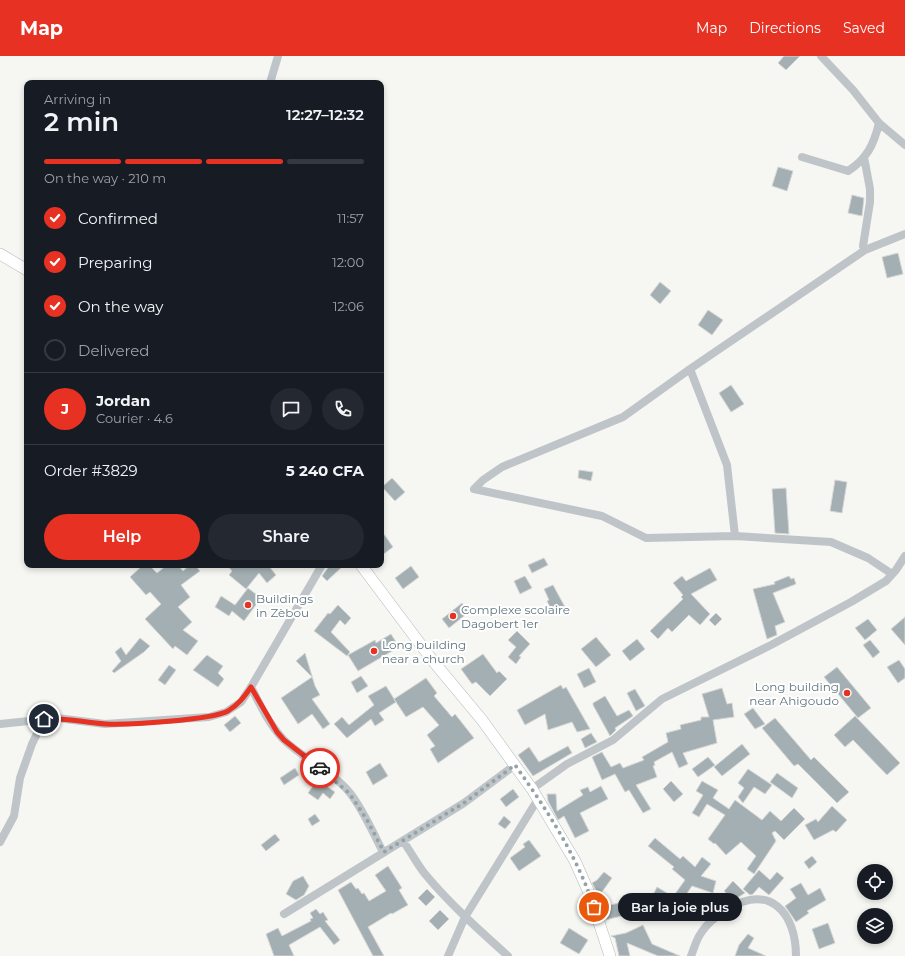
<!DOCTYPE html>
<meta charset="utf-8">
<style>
:root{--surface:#171b24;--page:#242831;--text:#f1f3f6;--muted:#9ea1a6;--line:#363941;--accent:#e63123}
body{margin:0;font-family:Montserrat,sans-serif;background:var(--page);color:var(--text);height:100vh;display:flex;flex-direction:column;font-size:15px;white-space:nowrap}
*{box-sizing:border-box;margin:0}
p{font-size:13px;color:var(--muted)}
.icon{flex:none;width:22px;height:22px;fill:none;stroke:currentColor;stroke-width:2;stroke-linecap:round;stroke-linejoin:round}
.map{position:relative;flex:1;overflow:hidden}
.drawer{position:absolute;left:24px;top:24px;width:360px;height:488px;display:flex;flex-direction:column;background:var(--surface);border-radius:8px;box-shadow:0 2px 6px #0003}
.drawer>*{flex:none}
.tools{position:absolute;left:857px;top:808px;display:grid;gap:8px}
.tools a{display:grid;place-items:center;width:36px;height:36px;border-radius:50%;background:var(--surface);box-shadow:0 2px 6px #0003;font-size:20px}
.pin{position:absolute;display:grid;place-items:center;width:34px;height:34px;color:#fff;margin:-17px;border:2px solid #fff;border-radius:50%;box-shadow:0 1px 4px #0007}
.courier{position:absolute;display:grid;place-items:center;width:40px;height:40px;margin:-20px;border:3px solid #e63123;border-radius:50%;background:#fff;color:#222;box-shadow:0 1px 5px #0007}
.bubble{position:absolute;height:28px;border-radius:14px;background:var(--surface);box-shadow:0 2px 6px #0003;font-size:13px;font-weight:600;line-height:28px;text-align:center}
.headline em{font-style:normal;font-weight:600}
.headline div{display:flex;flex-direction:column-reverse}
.headline{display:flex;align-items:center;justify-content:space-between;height:68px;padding:0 20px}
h1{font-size:26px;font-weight:600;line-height:30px}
.bar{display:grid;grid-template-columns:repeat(4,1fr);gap:6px 4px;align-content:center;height:48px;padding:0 20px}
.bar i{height:5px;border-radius:3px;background:var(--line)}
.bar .selected{background:var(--accent)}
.bar p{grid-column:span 4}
.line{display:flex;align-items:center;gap:10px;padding:0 20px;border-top:1px solid var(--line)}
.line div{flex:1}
.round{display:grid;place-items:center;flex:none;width:42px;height:42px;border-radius:21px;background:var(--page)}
ol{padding:0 20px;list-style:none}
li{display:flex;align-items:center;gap:12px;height:44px}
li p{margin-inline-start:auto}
li .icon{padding:4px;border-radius:50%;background:var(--accent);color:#fff;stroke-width:4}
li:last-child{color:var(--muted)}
li i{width:22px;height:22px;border:2px solid var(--line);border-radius:50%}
.cta{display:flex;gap:8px;margin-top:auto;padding:8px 20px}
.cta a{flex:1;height:46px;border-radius:24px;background:var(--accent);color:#fff;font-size:16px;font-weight:600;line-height:46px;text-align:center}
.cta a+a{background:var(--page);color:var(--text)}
header{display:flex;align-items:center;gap:24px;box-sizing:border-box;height:56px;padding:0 20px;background:var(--accent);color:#fff}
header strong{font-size:19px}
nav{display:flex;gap:22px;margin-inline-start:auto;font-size:14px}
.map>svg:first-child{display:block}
.building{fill:#a3afb2;stroke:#d7d7d5}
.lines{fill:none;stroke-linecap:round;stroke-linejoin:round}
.secondary-casing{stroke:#b1b8bb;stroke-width:12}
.street{stroke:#bec4c7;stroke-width:8}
.secondary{stroke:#fff;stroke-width:11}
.done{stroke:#94a3a7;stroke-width:4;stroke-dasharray:0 7.2}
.route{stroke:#e63123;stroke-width:5}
.poi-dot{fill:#e63123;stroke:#fff;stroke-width:1.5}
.labels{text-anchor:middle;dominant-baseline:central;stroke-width:4;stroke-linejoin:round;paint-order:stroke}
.poi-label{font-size:12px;fill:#60767e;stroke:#fff;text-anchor:start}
</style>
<header>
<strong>Map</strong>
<nav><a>Map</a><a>Directions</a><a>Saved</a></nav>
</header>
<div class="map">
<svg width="905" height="900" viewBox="0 0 905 900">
<rect width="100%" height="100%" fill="#f6f6f2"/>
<!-- building -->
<path class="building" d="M 784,0 L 800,0 L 786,14 L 778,7 Z
M 778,111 L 793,115 L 787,135 L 772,130 Z
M 852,139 L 864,142 L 862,160 L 848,157 Z
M 898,197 L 903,218 L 887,222 L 882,201 Z
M 660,226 L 671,235 L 660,248 L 650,239 Z
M 708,254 L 723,264 L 712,279 L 698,269 Z
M 731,329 L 744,348 L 731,356 L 719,337 Z
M 579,414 L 593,416 L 591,425 L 578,422 Z
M 392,422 L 405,436 L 395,445 L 382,431 Z
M 835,424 L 847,426 L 842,457 L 830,455 Z
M 786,432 L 789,478 L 775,477 L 772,433 Z
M 381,474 L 393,491 L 381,500 Z
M 544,502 L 548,509 L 532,517 L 528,509 Z
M 143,509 L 149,509 L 157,517 L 167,509 L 178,509 L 183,515 L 190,509 L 195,509 L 200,515 L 181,529 L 190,541 L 178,551 L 192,566 L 183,574 L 198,585 L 187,599 L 175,590 L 173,593 L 145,563 L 161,548 L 150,536 L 146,539 L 130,521 Z
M 227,509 L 268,509 L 276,519 L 267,527 L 259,517 L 246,533 L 229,519 L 232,515 Z
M 330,509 L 344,509 L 327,525 L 322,520 Z
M 411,510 L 419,521 L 403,533 L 395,522 Z
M 710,512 L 717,524 L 691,538 L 710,558 L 700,569 L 689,559 L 672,576 L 668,572 L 658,583 L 650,575 L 683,543 L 681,541 L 683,539 L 673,527 L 682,520 L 686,525 Z
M 525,520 L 532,532 L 520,538 L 514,525 Z
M 789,520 L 791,523 L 794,522 L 796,528 L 773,537 L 785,566 L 775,570 L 777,579 L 767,583 L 753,533 L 775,528 L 774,526 Z
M 553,529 L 565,551 L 553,557 L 547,545 L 549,544 L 544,533 Z
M 248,532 L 261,542 L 244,565 L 232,555 L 229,560 L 215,551 L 221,540 L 235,549 Z
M 462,547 L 469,556 L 449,572 L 442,563 Z
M 338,549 L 351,562 L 345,569 L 340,564 L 331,576 L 350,596 L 347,600 L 314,575 L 328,557 L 330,558 Z
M 716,557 L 722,563 L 715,570 L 709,564 Z
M 905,561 L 905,589 L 891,573 Z
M 868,563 L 877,574 L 865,584 L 855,572 Z
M 517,575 L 530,588 L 519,600 L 521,601 L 516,608 L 508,601 L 516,591 L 508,584 Z
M 391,578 L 399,591 L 358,615 L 348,599 L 375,584 L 376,587 Z
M 596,581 L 611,599 L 596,611 L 581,593 Z
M 140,582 L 150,590 L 144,596 L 114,617 L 112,615 L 121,605 L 115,596 L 121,591 L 126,599 Z
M 637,583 L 645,593 L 630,605 L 622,595 Z
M 870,584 L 880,596 L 873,602 L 863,589 Z
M 305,597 L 315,630 L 320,639 L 312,643 L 330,668 L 323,673 L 312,658 L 298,668 L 281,642 L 312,621 L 296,605 Z
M 483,598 L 497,617 L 499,615 L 507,623 L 490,640 L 476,626 L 472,628 L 461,613 Z
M 207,599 L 223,610 L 218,617 L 224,623 L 218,631 L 193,614 Z
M 899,604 L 905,613 L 905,622 L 898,627 L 887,611 Z
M 169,609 L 176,614 L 165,629 L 158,624 Z
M 837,611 L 871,652 L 858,662 L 824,621 Z
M 589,612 L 596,626 L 584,632 L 577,618 Z
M 361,620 L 368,630 L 357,637 L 351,626 Z
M 426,622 L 437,637 L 434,640 L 452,661 L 455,658 L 474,682 L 438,707 L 430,693 L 435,690 L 427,679 L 439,669 L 423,651 L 406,661 L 394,643 Z
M 561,629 L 563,633 L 566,631 L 590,673 L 577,676 L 572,666 L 548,674 L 545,658 L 525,669 L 517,654 Z
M 386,630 L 396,646 L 379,657 L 384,664 L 375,670 L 371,663 L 347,682 L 334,668 L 342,661 L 349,669 L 374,649 L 368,640 Z
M 722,632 L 727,648 L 732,647 L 734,661 L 713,664 L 717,687 L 683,697 L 688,708 L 679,712 L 672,696 L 654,706 L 655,709 L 653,710 L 657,721 L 636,729 L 651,753 L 643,757 L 629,734 L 625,736 L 615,718 L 602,724 L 592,701 L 602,696 L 611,711 L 620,707 L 623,712 L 644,704 L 642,701 L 668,686 L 666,677 L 681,673 L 680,669 L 701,664 L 701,661 L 709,661 L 702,638 Z
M 635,633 L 645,650 L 636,655 L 627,637 Z
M 605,640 L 617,660 L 629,654 L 633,660 L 615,672 L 616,674 L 610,680 L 593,649 L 593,647 Z
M 753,652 L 765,668 L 755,673 L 744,658 Z
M 235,660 L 241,667 L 230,676 L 224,669 Z
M 855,660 L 900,707 L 887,719 L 853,684 L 845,691 L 834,679 Z
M 775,662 L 811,704 L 814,701 L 849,736 L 837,747 L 798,708 L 794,710 L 762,672 Z
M 591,677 L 597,686 L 585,692 L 581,683 Z
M 742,688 L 750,698 L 722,720 L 714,711 Z
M 568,690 L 572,697 L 533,720 L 518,699 L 529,691 L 539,706 Z
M 708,701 L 715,709 L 698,721 L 692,713 Z
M 380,707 L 388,720 L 373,729 L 366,716 Z
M 295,712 L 299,719 L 284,729 L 280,722 Z
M 748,713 L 772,729 L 765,738 L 754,731 L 743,747 L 738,741 L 744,732 L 738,727 Z
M 777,717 L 798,732 L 792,742 L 770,726 Z
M 315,722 L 335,736 L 330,743 L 323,737 L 318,744 L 308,737 L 313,730 L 310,728 Z
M 671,725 L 683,738 L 674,746 L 663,733 Z
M 702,725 L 718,734 L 713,742 L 729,753 L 735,744 L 762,764 L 770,755 L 781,765 L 794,752 L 805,763 L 784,784 L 775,775 L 772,777 L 776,785 L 754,818 L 747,813 L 756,800 L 741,786 L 726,799 L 715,787 L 714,788 L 708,783 L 725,759 L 707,748 L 699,761 L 692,757 L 703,739 L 696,735 Z
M 601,730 L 608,743 L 580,757 L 589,775 L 575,782 L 564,760 L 558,764 L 557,762 L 548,745 L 547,738 L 556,738 L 557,755 L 583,739 L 580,734 L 588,731 L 590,736 Z
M 513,733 L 519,741 L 506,751 L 500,743 Z
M 832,750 L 847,764 L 836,776 L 833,774 L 814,784 L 805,769 L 816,763 L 818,766 Z
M 315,758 L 320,765 L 312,770 L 308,763 Z
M 504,760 L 511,766 L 505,773 L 498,768 Z
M 275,778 L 280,784 L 266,795 L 261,789 Z
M 655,782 L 680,803 L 683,800 L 695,811 L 702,801 L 711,808 L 701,820 L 716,825 L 713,837 L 692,830 L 683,843 L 675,838 L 685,824 L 672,813 L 674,811 L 648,790 Z
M 529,784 L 541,800 L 519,815 L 510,802 L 525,791 L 523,788 Z
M 812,800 L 817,806 L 809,813 L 804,806 Z
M 388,810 L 402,832 L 399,834 L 408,849 L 392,858 L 391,857 L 368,871 L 384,900 L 373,900 L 338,834 L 351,826 L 356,833 L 358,832 L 362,838 L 364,837 L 369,845 L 386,835 L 375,819 Z
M 759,814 L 770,824 L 777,816 L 784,822 L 769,839 L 759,831 L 753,838 L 750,839 L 743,833 Z
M 604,816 L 612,822 L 599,840 L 592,827 L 597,824 Z
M 303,820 L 309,830 L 304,839 L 296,844 L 286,838 L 293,825 Z
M 733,825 L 745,837 L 734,844 L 724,835 Z
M 801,827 L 808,839 L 820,832 L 826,844 L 807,855 L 809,857 L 796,866 L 785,850 L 796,842 L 790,833 Z
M 657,831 L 667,837 L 663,845 L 653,839 Z
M 427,833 L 435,841 L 426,850 L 418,842 Z
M 623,846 L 626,859 L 605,864 L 601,851 Z
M 316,853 L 320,858 L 323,856 L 328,864 L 325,865 L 340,884 L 334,889 L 320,871 L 289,889 L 294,900 L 274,900 L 266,878 L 278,872 L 282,880 L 311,865 L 310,863 L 313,862 L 310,857 Z
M 440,854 L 449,863 L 438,874 L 429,865 Z
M 828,867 L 835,887 L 819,893 L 812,873 Z
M 643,869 L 652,888 L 680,900 L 658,900 L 627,887 L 630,900 L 619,900 L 615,882 L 611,880 L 626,877 Z
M 569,872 L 588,884 L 579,898 L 560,887 Z
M 748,878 L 754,882 L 748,892 L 766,900 L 735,900 L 739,889 Z"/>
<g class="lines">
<!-- secondary casing -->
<g class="secondary-casing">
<path id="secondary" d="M 0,198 L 27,214
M 361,509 L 433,605 L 482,664 L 532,733 L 575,805 L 590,839 L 610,900"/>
</g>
<!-- street -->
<path class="street" d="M 821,0 L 853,34 L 879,67 L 905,89
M 270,27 L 278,0
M 802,101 L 848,115 C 867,103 874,88 879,67
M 864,101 L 870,133 L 870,146 L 863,190 L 865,194
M 690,313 L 727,409 L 735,480
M 892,518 L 868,502 L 831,486 L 735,480 L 646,482 L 602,460 L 474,433 L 483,424 L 502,411 L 623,361 L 690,313 L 865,194 L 905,178
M 251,631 C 260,649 269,668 283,683 C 303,703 332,715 350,737 C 364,755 373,777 383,796
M 0,668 L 57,662 L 105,668 L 209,661 L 226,656 L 241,646 L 251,631 L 322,509
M 532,733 L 567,708 L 613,684 L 662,643 L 771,589 L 851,546 L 886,525 L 896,514 L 905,500
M 403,785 C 411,796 417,808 425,818 C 450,848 479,874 508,900
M 0,786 L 14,760 L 20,722 L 32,688 L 44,663
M 284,858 L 464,747 L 515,709
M 448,900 L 465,861 L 538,743
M 691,900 C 694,893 696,884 701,877 C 707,867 718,859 728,853 C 770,827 796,857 796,900"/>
<!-- secondary -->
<use href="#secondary" class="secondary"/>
</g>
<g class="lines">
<!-- done -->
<path class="done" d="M 320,712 L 350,738 L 367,764 L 384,796 L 464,747 L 515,709 C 546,752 577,800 594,851"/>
<!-- route -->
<path class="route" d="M 44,663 C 67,661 84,667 106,668 C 128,669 211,664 228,655 C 239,648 244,641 251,631 L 277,676 L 284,684 L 320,712"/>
</g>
<!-- markers -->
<g class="poi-dot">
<circle cx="248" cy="549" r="4"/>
<circle cx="453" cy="560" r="4"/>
<circle cx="374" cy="595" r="4"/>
<circle cx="847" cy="637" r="4"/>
</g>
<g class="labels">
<!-- poi labels -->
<g class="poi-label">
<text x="256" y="542">Buildings<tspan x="256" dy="14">in Zèbou</tspan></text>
<text x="461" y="553">Complexe scolaire<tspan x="461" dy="14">Dagobert 1er</tspan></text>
<text x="382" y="588">Long building<tspan x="382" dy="14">near a church</tspan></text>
<text x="839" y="630" text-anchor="end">Long building<tspan x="839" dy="14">near Ahigoudo</tspan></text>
</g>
</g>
</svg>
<div class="tools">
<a><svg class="icon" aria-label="locate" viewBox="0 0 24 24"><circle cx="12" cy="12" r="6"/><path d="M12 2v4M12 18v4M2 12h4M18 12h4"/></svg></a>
<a><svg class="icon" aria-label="layers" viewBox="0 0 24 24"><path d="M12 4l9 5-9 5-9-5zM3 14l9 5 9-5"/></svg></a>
</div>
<div class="pin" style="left:594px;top:851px;background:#ea580c"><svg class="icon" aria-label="bag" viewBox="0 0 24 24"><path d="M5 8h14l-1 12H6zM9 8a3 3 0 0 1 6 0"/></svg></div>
<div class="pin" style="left:44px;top:663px;background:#1f2937"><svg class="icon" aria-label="home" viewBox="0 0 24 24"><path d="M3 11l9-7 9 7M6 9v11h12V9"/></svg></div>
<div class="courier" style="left:320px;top:712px"><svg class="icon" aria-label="car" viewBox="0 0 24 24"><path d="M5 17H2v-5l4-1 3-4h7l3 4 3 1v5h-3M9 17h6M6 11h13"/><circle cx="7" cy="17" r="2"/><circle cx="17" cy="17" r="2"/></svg></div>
<div class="bubble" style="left:618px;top:837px;width:124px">Bar la joie plus</div>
<section class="drawer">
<div class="headline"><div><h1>2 min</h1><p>Arriving in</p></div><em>12:27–12:32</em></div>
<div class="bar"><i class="selected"></i><i class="selected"></i><i class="selected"></i><i></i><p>On the way · 210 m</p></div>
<ol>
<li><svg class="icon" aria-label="check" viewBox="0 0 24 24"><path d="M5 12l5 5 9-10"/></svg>Confirmed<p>11:57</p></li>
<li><svg class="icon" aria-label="check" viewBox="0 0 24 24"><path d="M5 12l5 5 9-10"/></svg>Preparing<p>12:00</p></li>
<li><svg class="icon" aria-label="check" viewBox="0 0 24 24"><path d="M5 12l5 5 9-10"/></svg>On the way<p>12:06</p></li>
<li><i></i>Delivered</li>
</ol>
<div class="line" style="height:72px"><b class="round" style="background:var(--accent);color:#fff">J</b><div><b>Jordan</b><p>Courier · 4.6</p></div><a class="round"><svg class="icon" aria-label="chat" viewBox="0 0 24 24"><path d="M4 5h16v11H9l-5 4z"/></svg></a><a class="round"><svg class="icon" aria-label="phone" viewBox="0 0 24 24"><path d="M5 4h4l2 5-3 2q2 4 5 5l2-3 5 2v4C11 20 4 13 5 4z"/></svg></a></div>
<div class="line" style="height:52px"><div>Order #3829</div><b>5 240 CFA</b></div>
<div class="cta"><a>Help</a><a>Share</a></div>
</section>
</div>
